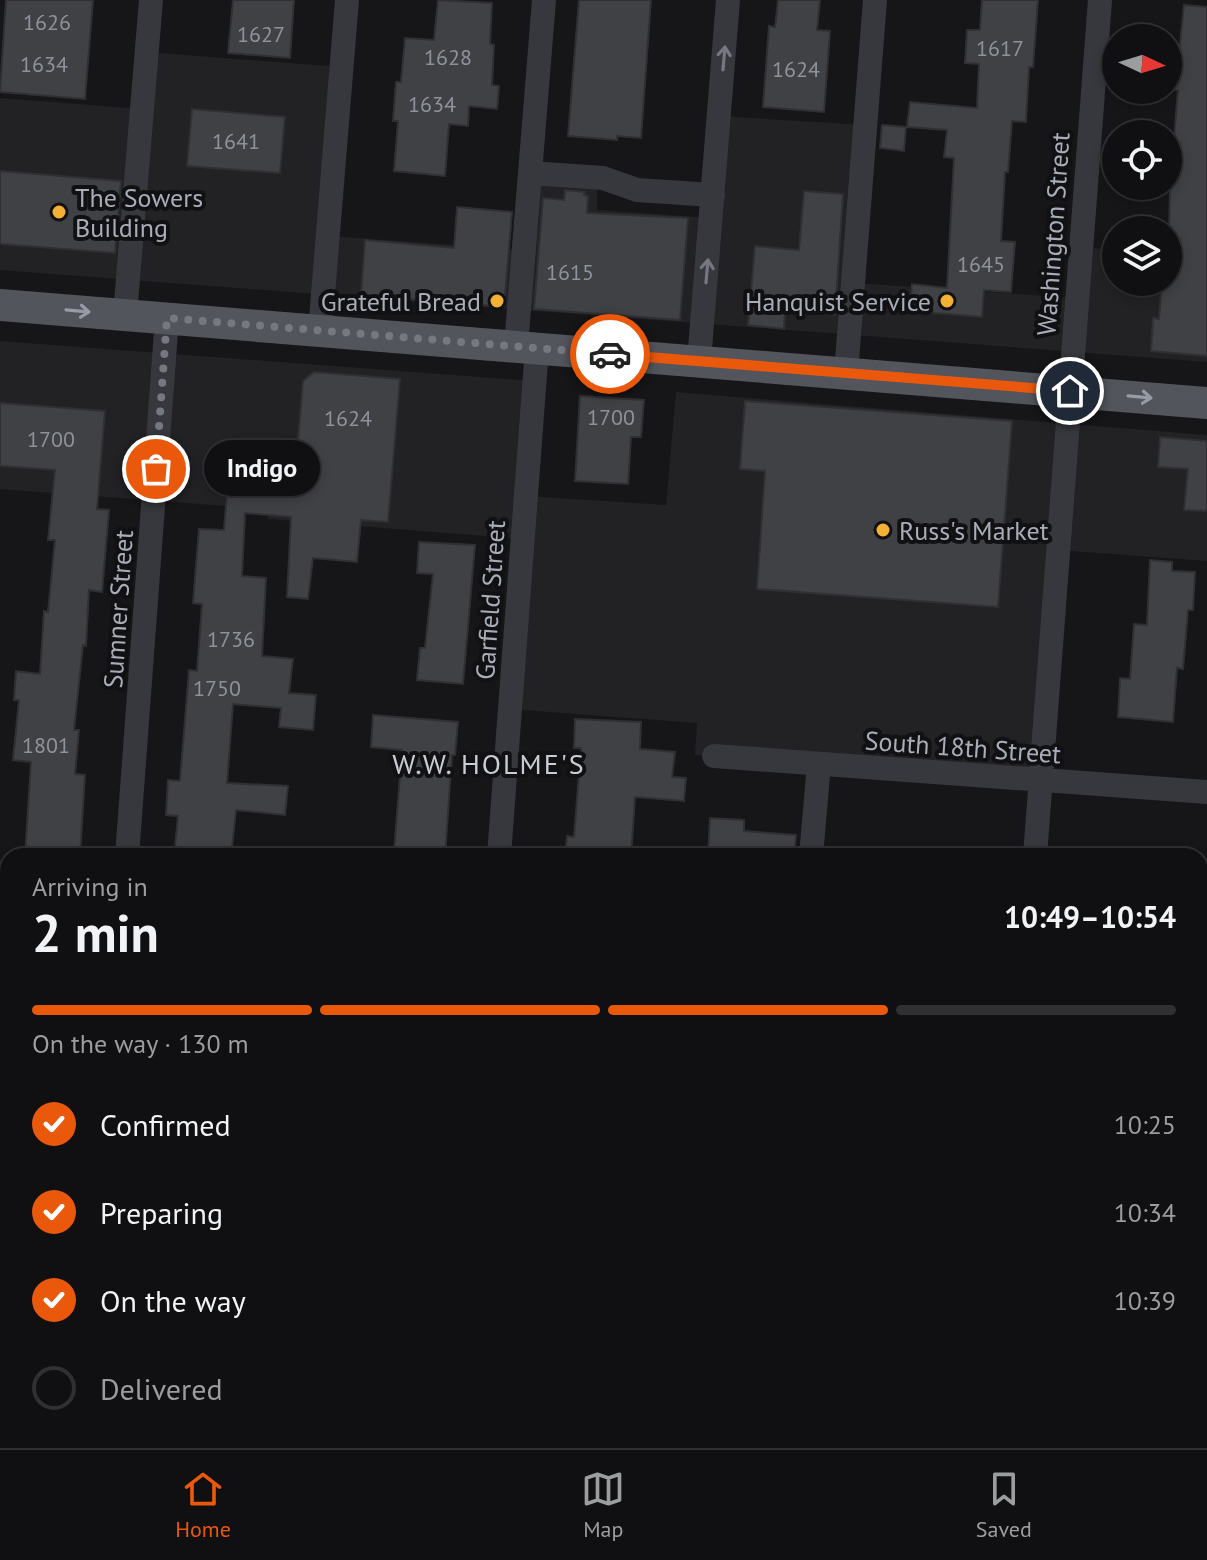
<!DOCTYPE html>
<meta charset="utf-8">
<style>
:root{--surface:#101012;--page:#1e1e20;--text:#f1f3f6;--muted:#9c9d9f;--line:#303032;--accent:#ea580c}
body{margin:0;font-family:"PT Sans",sans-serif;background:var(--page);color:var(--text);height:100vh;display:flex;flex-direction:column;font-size:30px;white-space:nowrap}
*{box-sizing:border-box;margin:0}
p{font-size:26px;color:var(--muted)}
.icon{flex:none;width:44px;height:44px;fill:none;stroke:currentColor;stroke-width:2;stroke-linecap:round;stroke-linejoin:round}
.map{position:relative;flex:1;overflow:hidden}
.drawer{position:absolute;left:0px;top:848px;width:1208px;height:600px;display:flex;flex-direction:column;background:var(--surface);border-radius:24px 24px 0 0;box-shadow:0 4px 12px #0003,0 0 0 2px var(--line)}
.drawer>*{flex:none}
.needle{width:52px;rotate:94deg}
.buttons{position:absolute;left:1102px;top:24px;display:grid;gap:16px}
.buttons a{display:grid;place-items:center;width:80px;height:80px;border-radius:50%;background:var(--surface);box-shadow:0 4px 12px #0003,0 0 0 2px var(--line);font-size:40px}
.pin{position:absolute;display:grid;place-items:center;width:68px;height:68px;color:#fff;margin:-34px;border:4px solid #fff;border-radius:50%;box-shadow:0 2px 8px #0007}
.courier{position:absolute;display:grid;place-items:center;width:80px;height:80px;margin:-40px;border:6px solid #ea580c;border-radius:50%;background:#fff;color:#222;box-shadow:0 2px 10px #0007}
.bubble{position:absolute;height:56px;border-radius:28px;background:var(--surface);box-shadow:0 4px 12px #0003,0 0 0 2px var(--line);font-size:26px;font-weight:600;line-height:56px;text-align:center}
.overview em{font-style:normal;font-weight:600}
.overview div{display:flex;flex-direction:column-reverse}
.overview{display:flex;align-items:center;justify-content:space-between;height:136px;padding:0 32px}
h1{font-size:52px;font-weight:600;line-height:60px}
.bar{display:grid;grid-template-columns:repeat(4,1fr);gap:12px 8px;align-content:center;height:96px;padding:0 32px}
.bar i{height:10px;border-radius:6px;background:var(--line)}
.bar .on{background:var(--accent)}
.bar p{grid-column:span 4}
ol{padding:0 32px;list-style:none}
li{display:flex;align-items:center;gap:24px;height:88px}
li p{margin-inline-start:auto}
li .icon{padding:8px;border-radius:50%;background:var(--accent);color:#fff;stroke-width:4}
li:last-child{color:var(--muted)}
li i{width:44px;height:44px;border:4px solid var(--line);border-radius:50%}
.menu{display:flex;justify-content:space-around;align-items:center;height:112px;border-top:2px solid var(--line);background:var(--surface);font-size:22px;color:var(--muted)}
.menu a{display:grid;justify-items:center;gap:4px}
.menu .on{color:var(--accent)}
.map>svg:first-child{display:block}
.built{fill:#222225}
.building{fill:#404145;stroke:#303034;stroke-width:2}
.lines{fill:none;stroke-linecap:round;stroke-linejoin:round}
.minor{stroke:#37383d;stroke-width:24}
.major{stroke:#53555c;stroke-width:32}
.oneway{stroke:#757881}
.oneway2{stroke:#979ba6}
.done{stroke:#757880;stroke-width:8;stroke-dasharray:0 14.4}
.route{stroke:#ea580c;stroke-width:10}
.poi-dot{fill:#f2b134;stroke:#111113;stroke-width:3}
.labels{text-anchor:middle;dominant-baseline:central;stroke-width:8;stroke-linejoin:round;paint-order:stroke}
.number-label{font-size:22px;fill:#8e929b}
.poi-label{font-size:26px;fill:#a8adb8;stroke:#111113;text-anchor:start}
.street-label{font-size:26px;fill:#a8adb8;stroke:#111113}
.neighbourhood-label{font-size:28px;letter-spacing:2px;fill:#c9ccd4;stroke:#111113}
</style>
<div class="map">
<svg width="1207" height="1448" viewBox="0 0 1207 1448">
<rect width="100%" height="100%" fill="#161618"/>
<!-- built -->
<path class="built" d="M 147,52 L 342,67 L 328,236 L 523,250 L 529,183 L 597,189 L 597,210 L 711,218 L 719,116 L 865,125 L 854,283 L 1076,298 L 1081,247 L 1116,250 L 1116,282 L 1168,282 L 1168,255 L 1207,258 L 1207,362 L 0,270 L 0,98 L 142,109 Z
M 0,341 L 534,381 L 527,496 L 666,505 L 676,392 L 1207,435 L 1207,561 L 1058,550 L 1040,781 L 695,755 L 697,723 L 510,709 L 522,539 L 268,519 L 267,509 L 0,489 Z"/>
<!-- building -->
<path class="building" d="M 6,0 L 93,0 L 85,99 L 0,92 Z
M 233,0 L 294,0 L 290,58 L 228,53 Z
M 438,0 L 492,3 L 490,44 L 494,45 L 492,85 L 499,86 L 497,109 L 469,106 L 468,126 L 449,124 L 445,176 L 394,171 L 398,121 L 393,121 L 396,82 L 401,82 L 405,38 L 434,40 Z
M 579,0 L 651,0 L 641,138 L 617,136 L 617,140 L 568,136 Z
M 778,0 L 820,0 L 817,30 L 830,31 L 824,112 L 763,107 L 769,26 L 775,27 Z
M 982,0 L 1038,0 L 1033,67 L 1029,67 L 1026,122 L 1012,121 L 1008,172 L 1005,172 L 1001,241 L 1015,242 L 1011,292 L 984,290 L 982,317 L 910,311 L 912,284 L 947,288 L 954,158 L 944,157 L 947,130 L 907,127 L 910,102 L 977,108 L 979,64 L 965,63 L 967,30 L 980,30 Z
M 1184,5 L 1207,7 L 1207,356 L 1151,351 L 1153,318 L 1159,319 L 1162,282 L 1168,282 L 1170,187 L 1178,90 L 1173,90 L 1175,54 L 1179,54 Z
M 192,109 L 285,117 L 280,173 L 187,166 Z
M 882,125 L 906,127 L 904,151 L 880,148 Z
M 0,171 L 121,181 L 115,253 L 0,244 Z
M 565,190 L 585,192 L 584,195 L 588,196 L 587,213 L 688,218 L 680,320 L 534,309 L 543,198 L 564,200 Z
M 804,191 L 843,194 L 835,315 L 785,311 L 784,329 L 748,325 L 755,246 L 799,250 Z
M 457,207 L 512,212 L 504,307 L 361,295 L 365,240 L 454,248 Z
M 314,372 L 400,379 L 388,522 L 361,520 L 357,562 L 313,558 L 308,599 L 287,597 L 291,517 L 245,513 L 242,576 L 266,578 L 262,656 L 293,659 L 289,693 L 316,695 L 313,730 L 279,727 L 281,708 L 233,704 L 227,783 L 288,786 L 285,815 L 236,810 L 231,856 L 174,856 L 178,816 L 166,815 L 168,780 L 180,781 L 189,670 L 197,671 L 202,604 L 193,603 L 199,529 L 224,530 L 230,456 L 296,462 L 303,381 Z
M 580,396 L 644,400 L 641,437 L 631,437 L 628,484 L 575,481 Z
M 745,401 L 1012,421 L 998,607 L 757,589 L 765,471 L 740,469 Z
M 0,403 L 105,411 L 97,509 L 109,510 L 102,592 L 89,590 L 86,646 L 83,645 L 74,730 L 79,730 L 75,774 L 85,775 L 80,856 L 25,856 L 31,762 L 13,760 L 19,700 L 14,700 L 16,671 L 40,674 L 44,611 L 48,612 L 55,540 L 48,540 L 55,470 L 0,466 Z
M 1160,437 L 1207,441 L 1207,511 L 1184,510 L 1188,469 L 1158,467 Z
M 419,542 L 475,545 L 463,684 L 417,680 L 420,648 L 425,648 L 433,574 L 417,573 Z
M 1150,560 L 1172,562 L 1172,571 L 1195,572 L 1193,610 L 1188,610 L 1183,669 L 1177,668 L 1173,722 L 1118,717 L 1120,678 L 1130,679 L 1134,624 L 1147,625 Z
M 373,715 L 458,722 L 455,755 L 452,755 L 445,856 L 394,852 L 402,750 L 371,747 Z
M 575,719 L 641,722 L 640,749 L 675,752 L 672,777 L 686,778 L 684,801 L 635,797 L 631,856 L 565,856 L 567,836 L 574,837 L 581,748 L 574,748 Z
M 710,818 L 744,820 L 744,831 L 796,835 L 794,856 L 708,856 Z"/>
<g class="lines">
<!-- minor -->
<path class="minor" d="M 530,173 L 603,178 L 637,190 L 713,195
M 125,315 L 151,0
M 320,331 L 347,0
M 516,346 L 544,0
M 699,361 L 728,0
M 846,373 L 875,0
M 714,756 L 1207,792
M 127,856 L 167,318
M 499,856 L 537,348
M 811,856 L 819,764
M 1035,856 L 1100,0
M 1200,1244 L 1207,1245
M 84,1448 L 84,1440
M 455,1448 L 456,1440
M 774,1448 L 775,1440
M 970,1448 L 970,1440
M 1176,1448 L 1177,1440"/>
<!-- major -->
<path class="major" d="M 0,305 L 1207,403"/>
</g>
<!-- one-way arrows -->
<defs><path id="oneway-shaft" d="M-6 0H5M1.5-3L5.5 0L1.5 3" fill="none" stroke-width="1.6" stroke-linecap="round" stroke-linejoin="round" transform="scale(2)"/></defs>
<g class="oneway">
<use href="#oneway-shaft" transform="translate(724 58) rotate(-85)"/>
<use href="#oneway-shaft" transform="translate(707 271) rotate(-85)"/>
</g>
<g class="oneway2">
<use href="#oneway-shaft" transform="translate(78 311) rotate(5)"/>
<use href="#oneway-shaft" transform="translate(1140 397) rotate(5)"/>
</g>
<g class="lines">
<!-- done -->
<path class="done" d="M 156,469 L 167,318 L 610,354"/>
<!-- route -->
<path class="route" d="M 610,354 L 1070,391"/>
</g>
<!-- markers -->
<g class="poi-dot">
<circle cx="59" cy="212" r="8"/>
<circle cx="497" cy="301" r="8"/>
<circle cx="947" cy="301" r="8"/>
<circle cx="883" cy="530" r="8"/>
</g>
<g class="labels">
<!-- number labels -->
<g class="number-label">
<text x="47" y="22">1626</text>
<text x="261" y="34">1627</text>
<text x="1000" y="48">1617</text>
<text x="448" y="57">1628</text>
<text x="44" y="64">1634</text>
<text x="796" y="69">1624</text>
<text x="432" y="104">1634</text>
<text x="236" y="141">1641</text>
<text x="981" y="264">1645</text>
<text x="570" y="272">1615</text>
<text x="611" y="417">1700</text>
<text x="348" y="418">1624</text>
<text x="51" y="439">1700</text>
<text x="231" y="639">1736</text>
<text x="217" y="688">1750</text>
<text x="46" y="745">1801</text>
</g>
<!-- poi labels -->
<g class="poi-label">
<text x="75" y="197">The Sowers<tspan x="75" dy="30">Building</tspan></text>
<text x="481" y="301" text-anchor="end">Grateful Bread</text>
<text x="931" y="301" text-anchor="end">Hanquist Service</text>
<text x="899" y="530">Russ's Market</text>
</g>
<!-- street labels -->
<g class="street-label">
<text transform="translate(1053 234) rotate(-86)">Washington Street</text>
<text transform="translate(490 600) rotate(-86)">Garfield Street</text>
<text transform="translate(118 609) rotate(-86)">Sumner Street</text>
<text transform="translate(963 747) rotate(4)">South 18th Street</text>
</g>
<!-- neighbourhood labels -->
<g class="neighbourhood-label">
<text x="489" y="763">W.W. HOLME'S</text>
</g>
</g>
</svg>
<div class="buttons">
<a><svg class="needle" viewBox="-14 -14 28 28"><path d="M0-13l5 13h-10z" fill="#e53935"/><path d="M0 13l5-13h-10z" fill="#9c9d9f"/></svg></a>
<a><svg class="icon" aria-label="locate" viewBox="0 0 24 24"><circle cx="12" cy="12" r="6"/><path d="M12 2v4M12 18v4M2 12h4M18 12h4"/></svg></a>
<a><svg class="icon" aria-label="layers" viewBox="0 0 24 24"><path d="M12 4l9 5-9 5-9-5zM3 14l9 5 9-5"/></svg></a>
</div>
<div class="pin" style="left:156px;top:469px;background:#ea580c"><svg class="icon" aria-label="bag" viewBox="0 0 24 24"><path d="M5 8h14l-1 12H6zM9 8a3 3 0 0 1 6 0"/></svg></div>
<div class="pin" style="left:1070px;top:391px;background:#1f2937"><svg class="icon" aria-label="home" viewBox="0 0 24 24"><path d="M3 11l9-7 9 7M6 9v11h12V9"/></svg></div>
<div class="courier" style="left:610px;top:354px"><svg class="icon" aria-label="car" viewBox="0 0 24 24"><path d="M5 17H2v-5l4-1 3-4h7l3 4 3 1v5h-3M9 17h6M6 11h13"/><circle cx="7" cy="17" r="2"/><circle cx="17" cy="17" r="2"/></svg></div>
<div class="bubble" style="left:204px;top:440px;width:116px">Indigo</div>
<section class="drawer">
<div class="overview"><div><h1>2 min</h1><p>Arriving in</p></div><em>10:49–10:54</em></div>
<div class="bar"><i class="on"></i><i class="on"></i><i class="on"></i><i></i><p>On the way · 130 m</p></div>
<ol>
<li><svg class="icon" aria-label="check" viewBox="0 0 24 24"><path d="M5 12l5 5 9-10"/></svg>Confirmed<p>10:25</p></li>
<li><svg class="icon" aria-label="check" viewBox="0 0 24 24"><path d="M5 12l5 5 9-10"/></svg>Preparing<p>10:34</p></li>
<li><svg class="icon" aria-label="check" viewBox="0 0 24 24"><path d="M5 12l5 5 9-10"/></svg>On the way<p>10:39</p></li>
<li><i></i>Delivered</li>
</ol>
</section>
</div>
<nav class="menu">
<a class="on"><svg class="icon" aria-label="home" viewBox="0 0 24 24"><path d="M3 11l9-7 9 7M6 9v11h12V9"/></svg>Home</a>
<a><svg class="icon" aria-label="map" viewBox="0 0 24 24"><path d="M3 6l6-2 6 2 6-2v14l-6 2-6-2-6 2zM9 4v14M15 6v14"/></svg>Map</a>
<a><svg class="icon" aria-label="saved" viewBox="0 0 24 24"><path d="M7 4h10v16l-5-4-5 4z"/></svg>Saved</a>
</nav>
